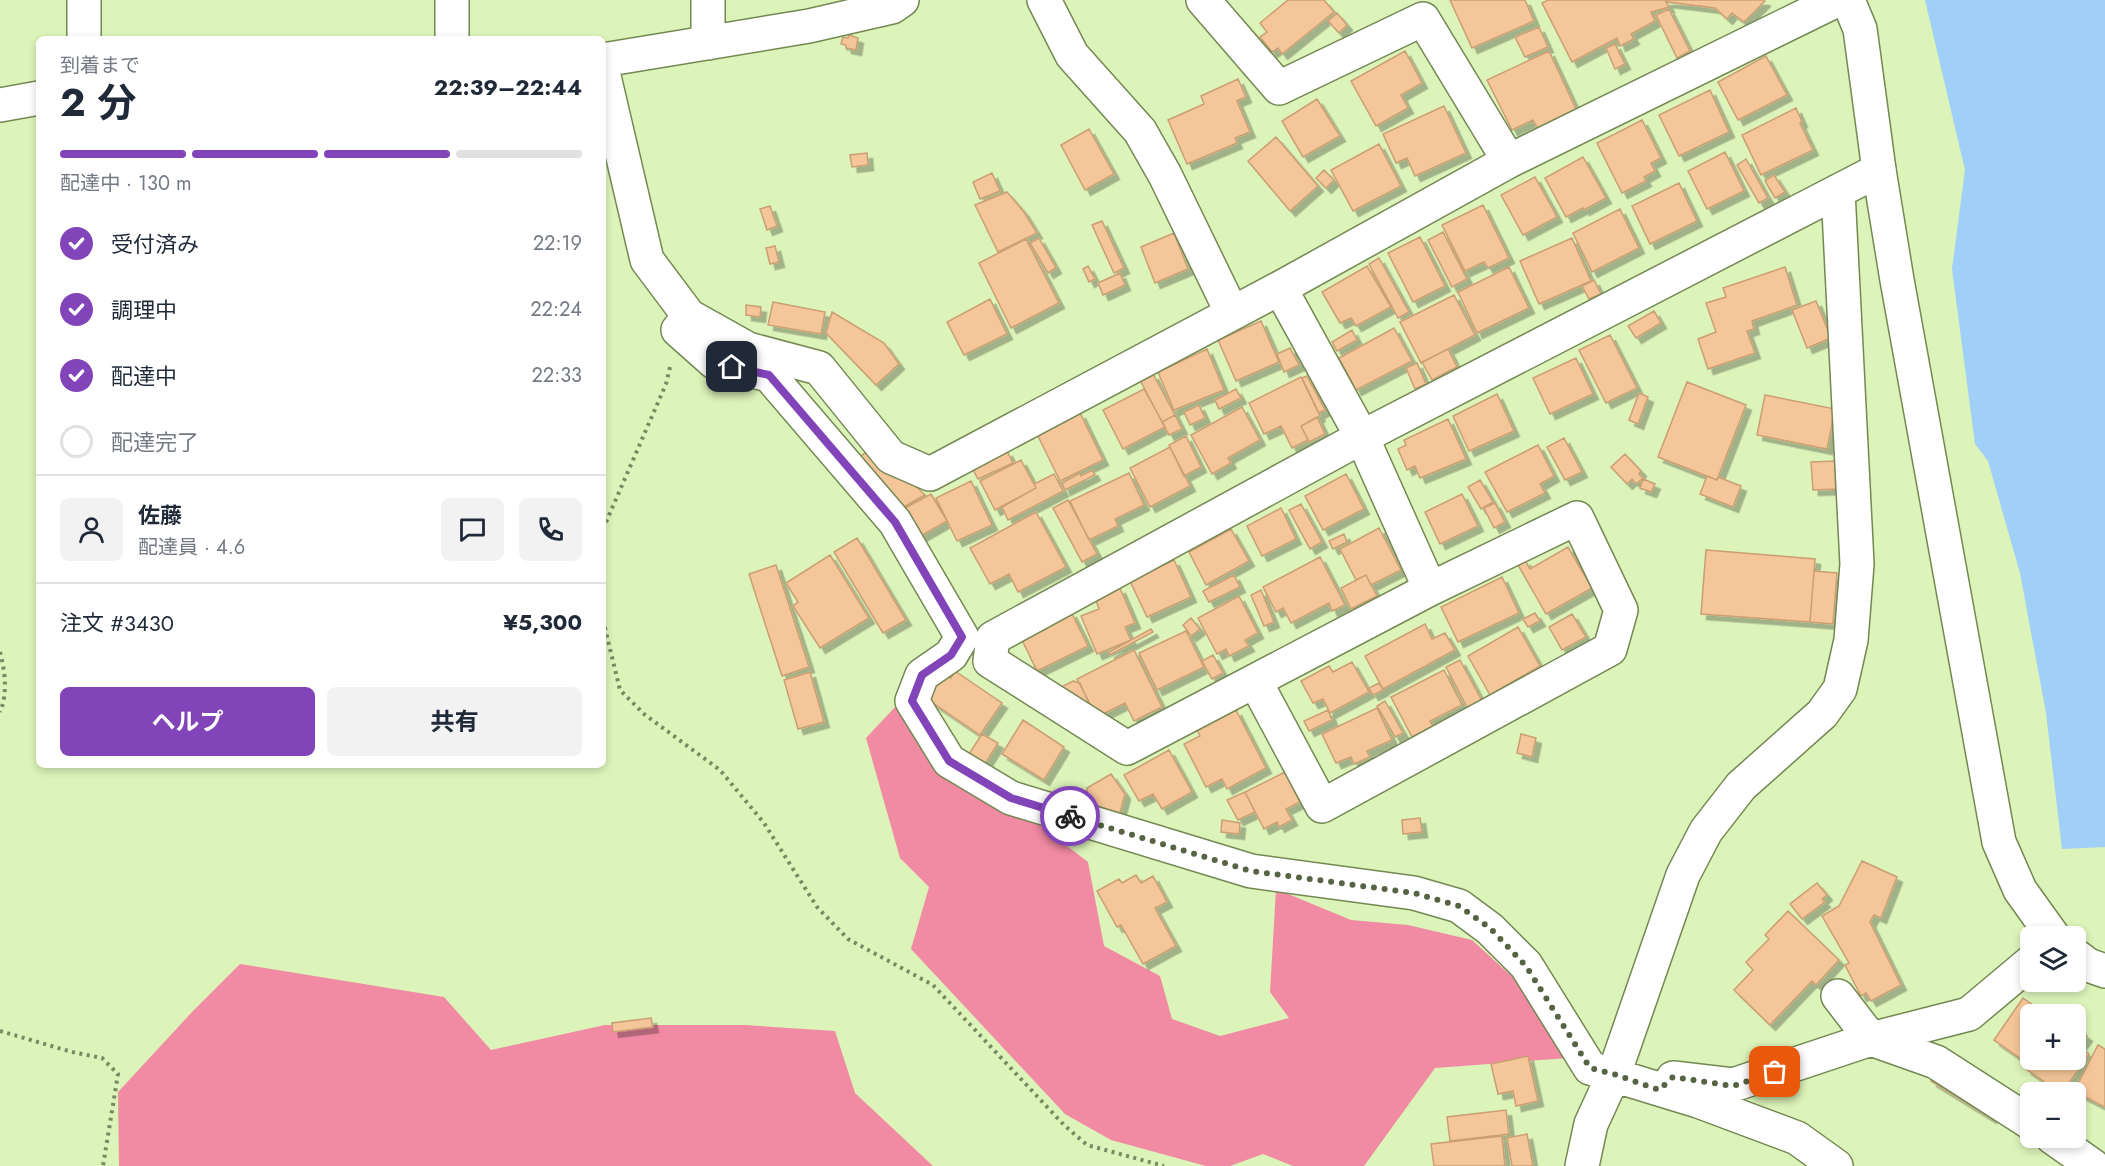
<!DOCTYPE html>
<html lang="ja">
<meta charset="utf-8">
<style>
:root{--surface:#fff;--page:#f2f2f3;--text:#1f2937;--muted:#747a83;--line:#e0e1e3;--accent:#8244b9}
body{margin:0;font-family:Jost,"Noto Sans JP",sans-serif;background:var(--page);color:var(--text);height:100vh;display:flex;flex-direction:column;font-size:22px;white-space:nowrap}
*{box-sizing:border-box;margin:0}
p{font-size:20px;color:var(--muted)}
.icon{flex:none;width:33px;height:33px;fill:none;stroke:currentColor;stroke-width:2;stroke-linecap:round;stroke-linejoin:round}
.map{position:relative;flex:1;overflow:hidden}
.details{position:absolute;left:36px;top:36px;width:570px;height:732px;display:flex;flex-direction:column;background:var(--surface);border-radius:9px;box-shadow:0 3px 9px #0003}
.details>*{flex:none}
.controls{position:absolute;left:2020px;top:926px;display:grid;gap:12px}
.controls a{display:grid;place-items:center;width:66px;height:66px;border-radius:9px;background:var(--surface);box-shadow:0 3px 9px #0003;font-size:30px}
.pin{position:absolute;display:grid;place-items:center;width:51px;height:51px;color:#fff;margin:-26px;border-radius:12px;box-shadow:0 3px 9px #0006}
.courier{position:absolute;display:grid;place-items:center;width:60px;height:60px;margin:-30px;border:4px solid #8244b9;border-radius:50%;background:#fff;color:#222;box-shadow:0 2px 8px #0007}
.summary em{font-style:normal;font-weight:700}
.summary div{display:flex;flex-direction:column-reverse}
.summary{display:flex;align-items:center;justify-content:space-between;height:102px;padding:0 24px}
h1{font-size:39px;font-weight:700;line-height:45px}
.bar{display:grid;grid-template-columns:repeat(4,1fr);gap:9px 6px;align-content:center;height:72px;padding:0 24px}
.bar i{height:8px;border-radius:4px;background:var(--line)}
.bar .current{background:var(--accent)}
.bar p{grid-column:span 4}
.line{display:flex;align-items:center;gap:15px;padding:0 24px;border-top:2px solid var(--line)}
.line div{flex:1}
.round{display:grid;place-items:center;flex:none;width:63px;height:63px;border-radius:9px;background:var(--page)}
ol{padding:0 24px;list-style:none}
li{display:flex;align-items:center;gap:18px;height:66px}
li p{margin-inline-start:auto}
li .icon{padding:6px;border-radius:50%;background:var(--accent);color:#fff;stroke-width:4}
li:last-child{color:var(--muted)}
li i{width:33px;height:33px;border:3px solid var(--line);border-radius:50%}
.button{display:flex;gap:12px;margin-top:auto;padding:12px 24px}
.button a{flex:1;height:69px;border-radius:9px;background:var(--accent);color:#fff;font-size:24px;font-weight:700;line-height:69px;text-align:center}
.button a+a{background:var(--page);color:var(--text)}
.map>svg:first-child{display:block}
.forest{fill:#f18aa3}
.water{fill:#a0cff8}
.building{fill:#f4c699;stroke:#cb9e73;stroke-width:1.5;filter:url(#shadow)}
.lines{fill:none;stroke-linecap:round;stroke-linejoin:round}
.street-casing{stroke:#748853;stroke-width:36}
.secondary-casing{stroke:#748853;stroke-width:36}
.path{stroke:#7a8961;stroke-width:4;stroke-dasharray:3 4.5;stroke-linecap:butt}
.street{stroke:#fff;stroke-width:33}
.secondary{stroke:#fff;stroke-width:33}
.done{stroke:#576443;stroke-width:6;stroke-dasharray:0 10.8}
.route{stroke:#8244b9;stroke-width:8}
</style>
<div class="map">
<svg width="2105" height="1166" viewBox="0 0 2105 1166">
<defs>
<filter id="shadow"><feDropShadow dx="5.5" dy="5.5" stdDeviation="0" flood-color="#0004"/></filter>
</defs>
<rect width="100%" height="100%" fill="#dcf3b9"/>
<!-- forest -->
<path class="forest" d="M 896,706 L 933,755 L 976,795 L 1037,823 L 1088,862 L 1104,946 L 1160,976 L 1172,1019 L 1220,1036 L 1289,1018 L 1270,992 L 1276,889 L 1351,920 L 1408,925 L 1472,940 L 1528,991 L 1568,1058 L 1435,1068 L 1364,1166 L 1293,1166 L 1263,1154 L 1230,1166 L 1206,1166 L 1111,1140 L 1065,1114 L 911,949 L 929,887 L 900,858 L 866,738 Z
M 240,964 L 444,997 L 491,1050 L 605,1025 L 745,1025 L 835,1031 L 855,1093 L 933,1166 L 119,1166 L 118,1092 L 193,1011 Z"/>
<!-- water -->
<path class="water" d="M 1925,0 L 2105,0 L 2105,847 L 2062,849 L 2046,713 L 2020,573 L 1988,461 L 1975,444 L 1952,269 L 1965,170 Z"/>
<!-- building -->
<path class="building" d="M 1288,0 L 1324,0 L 1334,12 L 1282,54 L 1278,48 L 1272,52 L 1260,37 L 1267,32 L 1260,23 Z
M 1450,0 L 1525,0 L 1534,21 L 1472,48 Z
M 1548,0 L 1665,0 L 1669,7 L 1651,12 L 1655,21 L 1631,34 L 1634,39 L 1620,46 L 1617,38 L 1572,62 L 1542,3 Z
M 1667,0 L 1764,0 L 1765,1 L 1744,22 L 1732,13 L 1727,19 L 1715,8 L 1667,2 Z
M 1669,9 L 1690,51 L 1677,58 L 1656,15 Z
M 1337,13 L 1347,25 L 1339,33 L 1328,21 Z
M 1539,27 L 1548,47 L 1525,57 L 1515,37 Z
M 849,35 L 858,38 L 856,50 L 846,48 L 846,45 L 841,44 L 843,37 L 848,38 Z
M 1615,44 L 1625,64 L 1615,69 L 1606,48 Z
M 1405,51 L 1422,83 L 1401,95 L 1408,108 L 1376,126 L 1351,81 Z
M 1549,51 L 1576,109 L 1538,129 L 1533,120 L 1512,130 L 1487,80 Z
M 1766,56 L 1787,95 L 1738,120 L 1718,82 Z
M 1238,79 L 1246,97 L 1237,101 L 1250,132 L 1235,138 L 1237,143 L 1187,164 L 1168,120 L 1204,104 L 1201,96 Z
M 1710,90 L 1729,132 L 1679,156 L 1659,115 Z
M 1317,99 L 1340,136 L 1303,157 L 1282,121 Z
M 1444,106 L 1466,153 L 1415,176 L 1407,158 L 1396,163 L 1383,134 Z
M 1796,108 L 1802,122 L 1800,123 L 1813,150 L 1761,175 L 1742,135 Z
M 1642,120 L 1661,158 L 1651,163 L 1655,171 L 1644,177 L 1646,181 L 1622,193 L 1597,143 Z
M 1089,129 L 1114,174 L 1085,190 L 1061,145 Z
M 1276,137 L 1318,186 L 1290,211 L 1248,161 Z
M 1379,144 L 1401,186 L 1353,211 L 1331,170 Z
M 1725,152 L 1744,191 L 1707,209 L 1688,171 Z
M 867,153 L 868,165 L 852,167 L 850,155 Z
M 1583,157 L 1606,198 L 1584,210 L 1583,208 L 1566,217 L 1545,178 Z
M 1746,159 L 1768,198 L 1759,203 L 1737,165 Z
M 1324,170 L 1334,180 L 1326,188 L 1316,178 Z
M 992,173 L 1000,191 L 980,199 L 973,182 Z
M 1774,175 L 1785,192 L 1775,198 L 1765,181 Z
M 1535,177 L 1557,217 L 1523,235 L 1501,195 Z
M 1679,183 L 1697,221 L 1650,244 L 1632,206 Z
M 1007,192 L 1024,212 L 1037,233 L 998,252 L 975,205 Z
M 1483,205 L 1509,258 L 1488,268 L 1484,262 L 1465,271 L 1442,225 Z
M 770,206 L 777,226 L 767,230 L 760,209 Z
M 1620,209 L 1639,248 L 1592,272 L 1573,233 Z
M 1102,221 L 1124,268 L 1114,273 L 1092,225 Z
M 1443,232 L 1467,279 L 1452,287 L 1428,240 Z
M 1174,233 L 1188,269 L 1155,283 L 1141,247 Z
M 1420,237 L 1445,286 L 1413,302 L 1388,253 Z
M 1039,238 L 1056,268 L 1048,273 L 1030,243 Z
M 1572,238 L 1591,281 L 1539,304 L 1520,261 Z
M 1026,239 L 1059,303 L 1011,328 L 979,263 Z
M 775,246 L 779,262 L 770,264 L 766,248 Z
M 1379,258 L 1409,312 L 1398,318 L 1369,264 Z
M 1088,266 L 1095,279 L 1089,282 L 1083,269 Z
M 1367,266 L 1391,307 L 1356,326 L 1351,318 L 1340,323 L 1322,292 Z
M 1509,267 L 1529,308 L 1477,333 L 1458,292 Z
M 1785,267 L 1797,305 L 1752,321 L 1754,329 L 1747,331 L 1755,353 L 1708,369 L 1698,339 L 1716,332 L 1706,303 L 1726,297 L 1723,288 Z
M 1120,273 L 1125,285 L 1103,295 L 1098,283 Z
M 1594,280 L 1601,294 L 1589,299 L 1582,286 Z
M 1454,295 L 1475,335 L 1421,363 L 1400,322 Z
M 990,299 L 1007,334 L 964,355 L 947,322 Z
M 1816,301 L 1831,338 L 1807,348 L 1792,310 Z
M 773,302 L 825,312 L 821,334 L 768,325 Z
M 746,305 L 761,307 L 760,317 L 746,315 Z
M 1654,311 L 1661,323 L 1636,338 L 1628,326 Z
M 832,312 L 884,343 L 899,364 L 876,385 L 826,333 Z
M 1261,321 L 1279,362 L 1236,381 L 1218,340 Z
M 1394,328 L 1412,361 L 1356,390 L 1339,358 Z
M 1352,330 L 1357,340 L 1337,351 L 1332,342 Z
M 1610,335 L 1637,388 L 1606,403 L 1579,350 Z
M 1290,348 L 1299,365 L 1284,372 L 1277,354 Z
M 1207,349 L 1224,390 L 1174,410 L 1158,372 Z
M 1448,349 L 1457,367 L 1432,380 L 1422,362 Z
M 1576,358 L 1593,394 L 1550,414 L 1533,378 Z
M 1417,363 L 1426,384 L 1415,389 L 1406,368 Z
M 1153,374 L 1175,415 L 1162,422 L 1140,380 Z
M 1307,376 L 1325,410 L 1319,413 L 1302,378 Z
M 1301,377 L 1320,416 L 1301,426 L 1308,440 L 1292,448 L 1281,426 L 1264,434 L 1249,403 Z
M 1687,382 L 1746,405 L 1717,480 L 1658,457 Z
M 1144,389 L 1165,427 L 1123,449 L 1103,410 Z
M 1236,389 L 1241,398 L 1219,409 L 1215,400 Z
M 1639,393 L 1648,397 L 1638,424 L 1629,420 Z
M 1497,394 L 1514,431 L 1469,451 L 1453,416 Z
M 1765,395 L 1835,409 L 1827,449 L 1757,435 Z
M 1199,405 L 1205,418 L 1190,425 L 1184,412 Z
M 1242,407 L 1260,440 L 1228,458 L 1231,463 L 1212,474 L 1191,435 Z
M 1080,413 L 1103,460 L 1060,481 L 1037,434 Z
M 1175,415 L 1182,429 L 1169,435 L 1162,422 Z
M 1317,417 L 1325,434 L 1309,442 L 1301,426 Z
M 1448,419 L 1466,459 L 1420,478 L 1415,466 L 1407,470 L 1398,449 L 1406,445 L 1404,440 Z
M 1186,436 L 1201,467 L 1184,476 L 1169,445 Z
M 1564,438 L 1582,472 L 1565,480 L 1547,447 Z
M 1538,445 L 1554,476 L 1540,484 L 1545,493 L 1507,512 L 1485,472 Z
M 874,446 L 925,495 L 900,509 L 860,457 Z
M 1170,447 L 1190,486 L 1150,507 L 1130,468 Z
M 1007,451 L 1013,463 L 978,479 L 972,468 Z
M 1625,454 L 1641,471 L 1639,474 L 1643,478 L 1636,484 L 1632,479 L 1627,484 L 1611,467 Z
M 1021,460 L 1036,488 L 995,510 L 980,481 Z
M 1836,461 L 1838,489 L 1813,490 L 1811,462 Z
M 1092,470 L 1095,475 L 1065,490 L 1062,483 L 1080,473 L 1081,476 Z
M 1129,473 L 1144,505 L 1115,519 L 1118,526 L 1089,540 L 1070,501 Z
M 1054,474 L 1063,491 L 1008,520 L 1002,507 L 1036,488 L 1034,484 Z
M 1346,474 L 1364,509 L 1323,530 L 1305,496 Z
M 1707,476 L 1717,480 L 1718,477 L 1741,486 L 1733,507 L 1700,494 Z
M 1643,479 L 1655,484 L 1651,492 L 1640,488 Z
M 1480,480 L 1493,502 L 1481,509 L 1468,487 Z
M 971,481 L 992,525 L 957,541 L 936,498 Z
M 931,494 L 947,521 L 919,537 L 903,509 Z
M 1462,494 L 1478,526 L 1440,544 L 1425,512 Z
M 1068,500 L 1097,554 L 1082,562 L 1053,508 Z
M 1495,503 L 1505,522 L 1494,528 L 1484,508 Z
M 1301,504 L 1322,542 L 1310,549 L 1289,510 Z
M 1281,508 L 1296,539 L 1262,556 L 1247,526 Z
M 1036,512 L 1066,567 L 1018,592 L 1009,574 L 990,584 L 970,548 Z
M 1379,528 L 1401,570 L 1371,585 L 1366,575 L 1356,580 L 1340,549 Z
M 1231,529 L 1249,561 L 1206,585 L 1189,552 Z
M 1344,534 L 1347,542 L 1333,549 L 1329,541 Z
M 857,538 L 906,620 L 883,633 L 834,552 Z
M 1568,547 L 1592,588 L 1546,614 L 1518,565 L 1525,560 L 1530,569 Z
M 1706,550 L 1815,559 L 1810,622 L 1701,614 Z
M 830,555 L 869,618 L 820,648 L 793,606 L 798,602 L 786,583 Z
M 1320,557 L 1345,605 L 1332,611 L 1329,603 L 1291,623 L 1283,608 L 1276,612 L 1263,587 Z
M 1174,560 L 1191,597 L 1147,617 L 1130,581 Z
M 776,565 L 809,667 L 782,676 L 749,574 Z
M 1814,571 L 1837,573 L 1833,624 L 1810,622 Z
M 1234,575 L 1240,587 L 1209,602 L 1203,591 Z
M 1366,575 L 1377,596 L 1351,609 L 1341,588 Z
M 1502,577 L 1519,613 L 1458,642 L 1441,607 Z
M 1120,588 L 1135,623 L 1125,627 L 1131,640 L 1097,654 L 1081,616 L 1099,609 L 1095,598 Z
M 1261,590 L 1274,622 L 1264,626 L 1251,595 Z
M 1239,596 L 1258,633 L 1245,640 L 1249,646 L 1229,656 L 1226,649 L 1217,654 L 1198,618 Z
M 1071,612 L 1088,646 L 1037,671 L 1020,636 Z
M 1535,613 L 1540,621 L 1528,627 L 1523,619 Z
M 1572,614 L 1586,637 L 1562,650 L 1549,627 Z
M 1191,618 L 1200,629 L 1191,636 L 1183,625 Z
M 1425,624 L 1432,639 L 1445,633 L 1455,650 L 1383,689 L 1365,656 Z
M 1518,627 L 1540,666 L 1490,695 L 1468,656 Z
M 1151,629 L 1153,632 L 1110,655 L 1109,652 Z
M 1186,631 L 1204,667 L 1157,690 L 1139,653 Z
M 1134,650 L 1162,707 L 1134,721 L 1125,703 L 1097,717 L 1077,679 Z
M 1213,655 L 1223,673 L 1212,679 L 1202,661 Z
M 1460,660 L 1482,701 L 1468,709 L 1446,667 Z
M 1352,662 L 1369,692 L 1330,713 L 1323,699 L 1313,703 L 1301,681 L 1329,666 L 1333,672 Z
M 1444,670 L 1462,705 L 1430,721 L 1433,726 L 1412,737 L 1391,697 Z
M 955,671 L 1002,703 L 980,735 L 927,699 L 944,674 L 951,678 Z
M 810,672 L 824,722 L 798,729 L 784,680 Z
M 1073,681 L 1080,683 L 1094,715 L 1054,691 Z
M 1379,683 L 1383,690 L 1373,695 L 1369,688 Z
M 1385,701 L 1403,733 L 1395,737 L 1377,706 Z
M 1377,708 L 1392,740 L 1367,751 L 1370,757 L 1354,764 L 1351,757 L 1336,763 L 1322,734 Z
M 1236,710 L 1266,768 L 1227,789 L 1222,779 L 1206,787 L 1184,744 L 1200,736 L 1197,730 Z
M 1328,710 L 1332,720 L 1309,731 L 1304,721 Z
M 1023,720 L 1064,747 L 1044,780 L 1002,754 Z
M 982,734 L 998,743 L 985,764 L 969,754 Z
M 1521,734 L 1536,738 L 1532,757 L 1517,753 Z
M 1169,750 L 1192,792 L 1162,809 L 1153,794 L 1139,801 L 1124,775 Z
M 1285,772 L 1300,802 L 1286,809 L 1292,820 L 1279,827 L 1277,822 L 1264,829 L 1245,792 Z
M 1111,774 L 1125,794 L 1120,813 L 1087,803 L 1087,788 Z
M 1245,792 L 1255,812 L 1238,820 L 1227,800 Z
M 1420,818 L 1422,832 L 1403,834 L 1402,820 Z
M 1222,820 L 1240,823 L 1239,834 L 1221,832 Z
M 1862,861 L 1897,877 L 1881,918 L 1874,915 L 1870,922 L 1901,985 L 1871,1001 L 1866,993 L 1861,996 L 1845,965 L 1849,963 L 1822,916 L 1839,906 Z
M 1136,875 L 1141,883 L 1153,876 L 1167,902 L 1155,908 L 1176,946 L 1143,964 L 1121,925 L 1117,927 L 1097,891 L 1119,879 L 1122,883 Z
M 1817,883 L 1827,895 L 1822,899 L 1825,902 L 1802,919 L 1790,904 Z
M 1788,911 L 1839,960 L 1816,985 L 1812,981 L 1770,1025 L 1734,990 L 1753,970 L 1746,962 L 1769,939 L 1765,935 Z
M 2023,998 L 2046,1014 L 2031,1014 L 2031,1051 L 2024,1061 L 1994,1040 Z
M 651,1018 L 653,1027 L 613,1032 L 612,1023 Z
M 2076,1028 L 2087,1036 L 2079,1047 L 2089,1054 L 2063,1092 L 2059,1092 L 2026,1069 L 2033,1059 L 2076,1059 Z
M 2098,1045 L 2105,1049 L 2105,1107 L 2074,1091 Z
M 1528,1056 L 1538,1101 L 1516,1106 L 1513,1091 L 1498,1094 L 1491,1064 Z
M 1936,1074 L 1995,1111 L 1991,1118 L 1931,1081 Z
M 1506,1110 L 1509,1134 L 1450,1141 L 1447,1117 Z
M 1527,1134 L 1533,1166 L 1512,1166 L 1507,1138 Z
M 1502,1136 L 1505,1166 L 1434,1166 L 1431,1144 Z"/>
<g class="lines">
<!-- street casing -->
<g class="street-casing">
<path id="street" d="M 452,0 L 452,39
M 1044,0 L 1072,55 L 1140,131 L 1165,175 L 1232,313
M 1203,0 L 1279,88 L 1423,19 L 1509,161
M 84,39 L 84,0
M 708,43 L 708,0
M 603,60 L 809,26 L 892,7 L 902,0
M 603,72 L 647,260 L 689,316 L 748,349 L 819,368 L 891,457 L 930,474 L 1280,288 L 1509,161 L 1837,0
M 0,105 L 39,98
M 1280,288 L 1362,437 L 1430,589
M 689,316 L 678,330 L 714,362 L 769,375 L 895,522 L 962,637 L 951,655 L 922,675 L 912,701 L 949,761 L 1011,798 L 1251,871 L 1414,893 L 1459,906 L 1490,929 L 1526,965 L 1590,1068 L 1698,1101 L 1797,1138 L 1836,1166
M 1255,681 L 1322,806 L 1610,649 L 1621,610 L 1577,518 L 1430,589 L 1127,748 L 990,661 L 993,638 L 1362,437 L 1879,170
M 1838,996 L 1871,1039 L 1936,1062 L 2031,1123
M 1673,1078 L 1733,1085 L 1871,1039 L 1969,1014 L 2031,962
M 2052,1137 L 2093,1166
M 1582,1166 L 1591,1124 L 1614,1074 L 1683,875 L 1706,831 L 1741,786 L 1822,714 L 1840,689 L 1851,640 L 1857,564 L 1838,191"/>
</g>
<!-- secondary casing -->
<g class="secondary-casing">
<path id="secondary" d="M 1848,0 L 1860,29 L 1879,170 L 1897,280 L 1999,842 L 2020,890 L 2053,936
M 2076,956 L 2088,965 L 2105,971"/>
</g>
<!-- path -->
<path class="path" d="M 603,529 L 666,384 L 670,367
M 603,620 L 620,690 L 644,714 L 720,770 L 764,823 L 817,907 L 848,939 L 933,985 L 1064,1125 L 1087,1145 L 1164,1166
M 0,652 C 5,671 8,693 0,712
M 0,1031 L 72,1052 L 102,1058 L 118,1074 L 103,1166"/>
<!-- street -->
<use href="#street" class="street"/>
<!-- secondary -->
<use href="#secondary" class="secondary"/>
</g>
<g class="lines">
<!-- done -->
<path class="done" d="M 1070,816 L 1251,871 L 1414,893 L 1459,906 L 1490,928 L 1526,966 L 1590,1068 L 1614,1074 L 1659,1090 L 1673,1077 L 1733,1086 L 1775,1072"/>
<!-- route -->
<path class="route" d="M 732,367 L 769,375 L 895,522 L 962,637 L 951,655 L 922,675 L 912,701 L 949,761 L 1011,798 L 1070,816"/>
</g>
</svg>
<div class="controls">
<a><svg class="icon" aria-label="layers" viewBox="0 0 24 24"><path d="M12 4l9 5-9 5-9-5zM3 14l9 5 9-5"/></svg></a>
<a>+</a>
<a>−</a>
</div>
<div class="pin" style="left:1775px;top:1072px;background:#ea580c"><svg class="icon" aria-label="bag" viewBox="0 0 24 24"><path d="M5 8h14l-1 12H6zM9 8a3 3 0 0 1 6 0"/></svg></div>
<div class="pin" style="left:732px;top:367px;background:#1f2937"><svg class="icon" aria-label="home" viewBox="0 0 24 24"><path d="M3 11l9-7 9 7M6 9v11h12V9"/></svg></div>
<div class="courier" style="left:1070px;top:816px"><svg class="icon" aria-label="bike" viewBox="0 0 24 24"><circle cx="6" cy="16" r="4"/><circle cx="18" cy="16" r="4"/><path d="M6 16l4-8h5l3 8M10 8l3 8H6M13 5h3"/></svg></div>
<section class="details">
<div class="summary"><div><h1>2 分</h1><p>到着まで</p></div><em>22:39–22:44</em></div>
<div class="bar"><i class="current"></i><i class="current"></i><i class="current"></i><i></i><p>配達中 · 130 m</p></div>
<ol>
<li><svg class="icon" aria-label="check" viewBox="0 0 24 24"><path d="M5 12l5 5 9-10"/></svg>受付済み<p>22:19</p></li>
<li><svg class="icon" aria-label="check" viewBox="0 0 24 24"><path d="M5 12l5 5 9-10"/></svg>調理中<p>22:24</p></li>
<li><svg class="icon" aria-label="check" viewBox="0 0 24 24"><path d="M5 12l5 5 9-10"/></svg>配達中<p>22:33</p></li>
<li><i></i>配達完了</li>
</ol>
<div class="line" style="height:108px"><a class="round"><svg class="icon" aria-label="person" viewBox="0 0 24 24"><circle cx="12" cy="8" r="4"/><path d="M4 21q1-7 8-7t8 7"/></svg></a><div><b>佐藤</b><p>配達員 · 4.6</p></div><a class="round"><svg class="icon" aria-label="chat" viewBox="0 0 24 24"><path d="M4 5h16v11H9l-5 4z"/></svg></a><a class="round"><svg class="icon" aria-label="phone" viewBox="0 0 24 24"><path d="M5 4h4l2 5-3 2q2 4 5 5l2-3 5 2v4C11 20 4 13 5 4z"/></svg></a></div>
<div class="line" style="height:78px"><div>注文 #3430</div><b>¥5,300</b></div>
<div class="button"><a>ヘルプ</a><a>共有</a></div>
</section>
</div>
